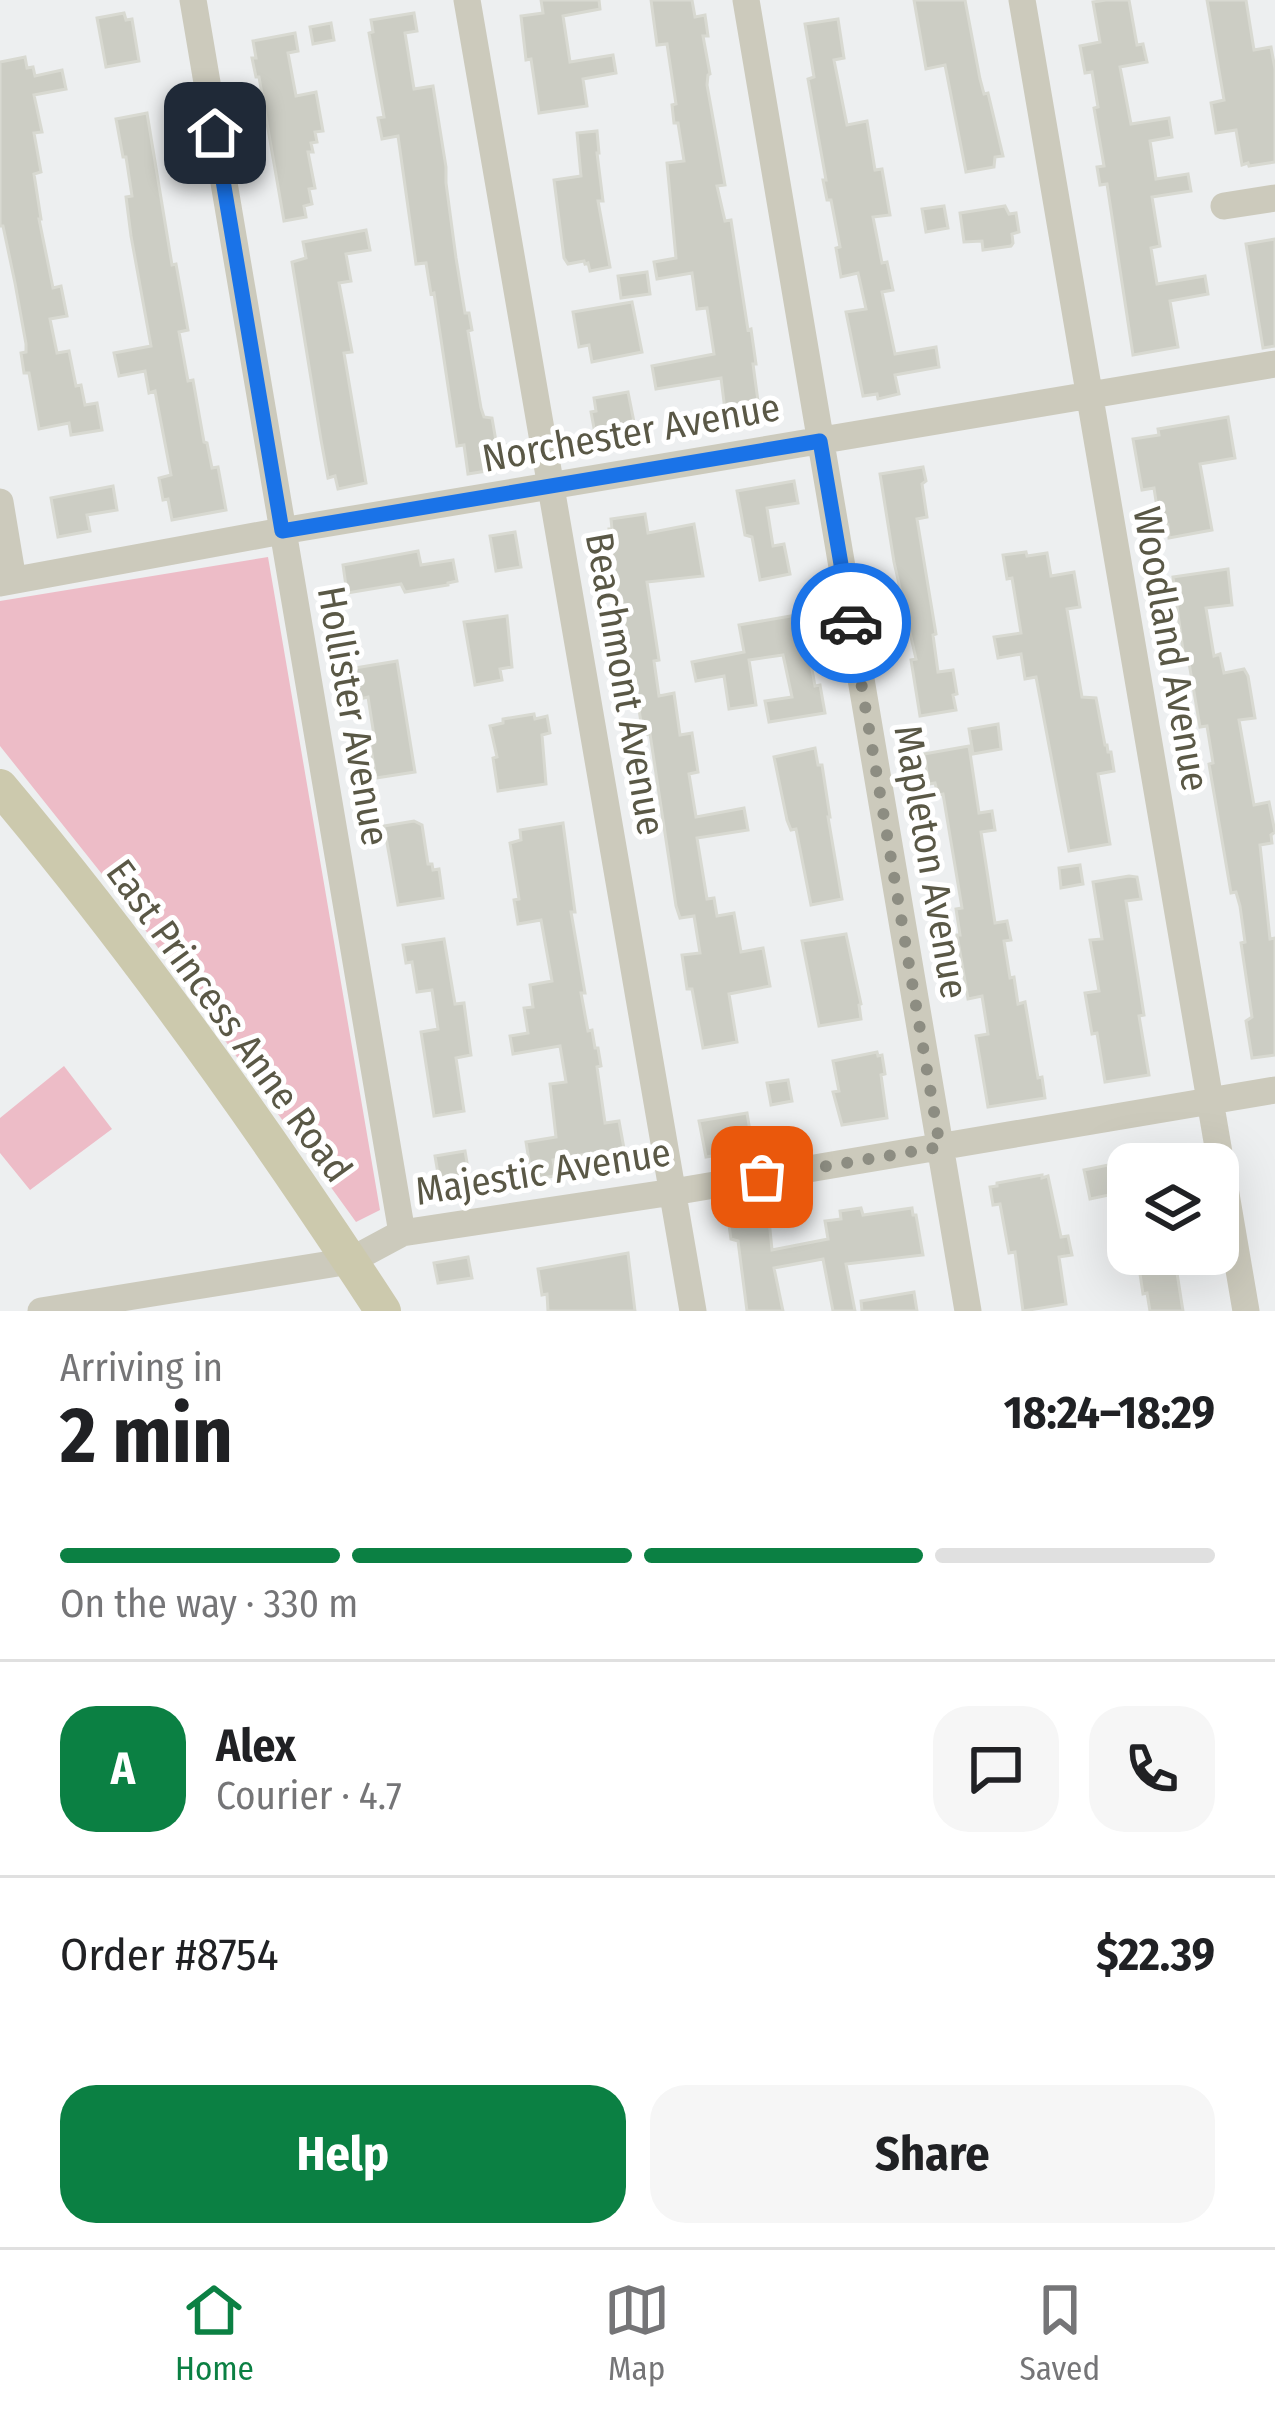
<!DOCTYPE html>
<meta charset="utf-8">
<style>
:root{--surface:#fff;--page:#f6f6f6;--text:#202124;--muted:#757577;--line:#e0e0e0;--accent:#0b8043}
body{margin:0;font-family:"Fira Sans Condensed",sans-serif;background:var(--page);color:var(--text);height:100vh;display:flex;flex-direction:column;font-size:45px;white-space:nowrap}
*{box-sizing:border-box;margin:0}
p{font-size:39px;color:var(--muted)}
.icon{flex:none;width:66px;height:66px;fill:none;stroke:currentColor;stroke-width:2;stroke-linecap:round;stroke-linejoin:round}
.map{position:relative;height:1311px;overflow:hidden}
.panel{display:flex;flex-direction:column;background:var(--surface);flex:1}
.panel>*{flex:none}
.fabs{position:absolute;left:1107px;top:1143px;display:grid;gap:24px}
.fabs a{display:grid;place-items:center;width:132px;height:132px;border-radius:24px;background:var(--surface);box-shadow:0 12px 48px #0002;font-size:60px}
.pin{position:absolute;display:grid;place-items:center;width:102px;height:102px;color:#fff;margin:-51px;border-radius:24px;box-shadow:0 6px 18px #0006}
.courier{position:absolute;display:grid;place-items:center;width:120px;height:120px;margin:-60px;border:9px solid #1a73e8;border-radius:50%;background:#fff;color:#222;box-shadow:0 3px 15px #0007}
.summary em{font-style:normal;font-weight:700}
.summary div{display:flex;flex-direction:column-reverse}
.summary{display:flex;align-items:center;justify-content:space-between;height:204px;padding:0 60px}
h1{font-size:78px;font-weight:700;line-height:90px}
.bar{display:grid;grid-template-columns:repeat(4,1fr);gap:18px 12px;align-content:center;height:144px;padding:0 60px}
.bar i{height:15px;border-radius:9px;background:var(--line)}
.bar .active{background:var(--accent)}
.bar p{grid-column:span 4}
.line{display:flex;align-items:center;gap:30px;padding:0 60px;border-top:3px solid var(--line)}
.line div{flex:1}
.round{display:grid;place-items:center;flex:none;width:126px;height:126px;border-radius:36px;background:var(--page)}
.action{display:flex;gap:24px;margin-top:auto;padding:24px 60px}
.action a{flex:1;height:138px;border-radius:36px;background:var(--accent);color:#fff;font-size:48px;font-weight:700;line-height:138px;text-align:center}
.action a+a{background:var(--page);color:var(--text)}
.tab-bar{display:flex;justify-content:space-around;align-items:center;height:168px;border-top:3px solid var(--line);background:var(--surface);font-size:33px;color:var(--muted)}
.tab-bar a{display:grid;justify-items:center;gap:6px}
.tab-bar .active{color:var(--accent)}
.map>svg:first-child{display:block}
.green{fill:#edbcc7}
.building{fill:#cccdc4;stroke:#d8d9d1;stroke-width:3}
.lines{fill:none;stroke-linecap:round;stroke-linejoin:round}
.minor{stroke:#cccabc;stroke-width:27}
.major{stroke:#ccc9ad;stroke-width:36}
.done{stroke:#8d8d82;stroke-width:12;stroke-dasharray:0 21.6}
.route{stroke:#1a73e8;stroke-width:15}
.labels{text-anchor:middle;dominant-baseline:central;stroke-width:10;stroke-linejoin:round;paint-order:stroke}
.street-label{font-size:39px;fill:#5a5846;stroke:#fff}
</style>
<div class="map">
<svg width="1275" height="1311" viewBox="0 0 1275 1311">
<rect width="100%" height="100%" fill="#edeff0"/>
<!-- green -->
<path class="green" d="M 268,557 L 380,1210 L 356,1222 L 133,913 L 0,746 L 0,601 Z
M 64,1066 L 112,1129 L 30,1190 L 0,1153 L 0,1118 Z"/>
<!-- building -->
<path class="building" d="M 541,0 L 599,0 L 600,9 L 563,16 L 570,62 L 613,55 L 616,73 L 583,79 L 587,106 L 539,113 L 531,59 L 526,60 L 521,16 L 543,13 Z
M 651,0 L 692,0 L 695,17 L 705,15 L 708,36 L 703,36 L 710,74 L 708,75 L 707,85 L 725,185 L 717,186 L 725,221 L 731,220 L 748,330 L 751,329 L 756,364 L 753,364 L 758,401 L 754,402 L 756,414 L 726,418 L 721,378 L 656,389 L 652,366 L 714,354 L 707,308 L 697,309 L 692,273 L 657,279 L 654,262 L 676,258 L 667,163 L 684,161 L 678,123 L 674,123 L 672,105 L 676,104 L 667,44 L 657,45 Z
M 914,0 L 965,0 L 980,79 L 984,94 L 988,93 L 1003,156 L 995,157 L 994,167 L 966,172 L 945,65 L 926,69 Z
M 1106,0 L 1129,0 L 1137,45 L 1143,44 L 1147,62 L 1120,67 L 1131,124 L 1169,118 L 1172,137 L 1150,141 L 1156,179 L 1188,174 L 1191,191 L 1152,197 L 1160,246 L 1151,248 L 1157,284 L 1205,276 L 1208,294 L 1170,301 L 1178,347 L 1133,355 L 1107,184 L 1100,185 L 1097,167 L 1104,166 L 1094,108 L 1098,107 L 1092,72 L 1085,73 L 1080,46 L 1100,42 L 1093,2 Z
M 1207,0 L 1246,0 L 1254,50 L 1271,47 L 1275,69 L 1275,162 L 1249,166 L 1248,163 L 1242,165 L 1236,130 L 1216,133 L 1211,103 L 1224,100 Z
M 124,13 L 126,20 L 132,19 L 139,61 L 106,67 L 97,18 Z
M 414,13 L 417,31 L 405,33 L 414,89 L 433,86 L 446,167 L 446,183 L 456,258 L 465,313 L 469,313 L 472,330 L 468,331 L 481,408 L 484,417 L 492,418 L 497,447 L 507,445 L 511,467 L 468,474 L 464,445 L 457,446 L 434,293 L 431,294 L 426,263 L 416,264 L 398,136 L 382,139 L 378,118 L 384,117 L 369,33 L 373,32 L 371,20 Z
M 838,19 L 844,58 L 834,60 L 847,125 L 867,121 L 875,170 L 882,169 L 890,215 L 873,217 L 882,263 L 887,262 L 893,290 L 882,292 L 895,354 L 936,347 L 939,367 L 895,375 L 899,394 L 878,399 L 877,394 L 863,396 L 846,312 L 866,309 L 858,273 L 841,277 L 836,248 L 840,247 L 831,200 L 827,200 L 823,180 L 826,180 L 808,79 L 814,77 L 805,24 Z
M 331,23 L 334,40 L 313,44 L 310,27 Z
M 295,33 L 298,51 L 288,53 L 296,96 L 316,92 L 323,131 L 315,132 L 317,142 L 311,143 L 313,152 L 308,152 L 315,188 L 309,189 L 312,204 L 304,206 L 306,217 L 284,221 L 259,77 L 256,77 L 252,58 L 256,58 L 253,41 Z
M 25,57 L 27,68 L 33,67 L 35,76 L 62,70 L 66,89 L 34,95 L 42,132 L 34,133 L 41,172 L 34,174 L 41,219 L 39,219 L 53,288 L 61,286 L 67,316 L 50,319 L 57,353 L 69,351 L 76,386 L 81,385 L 85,405 L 97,403 L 102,430 L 71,435 L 69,423 L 39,429 L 29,373 L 24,373 L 21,353 L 26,352 L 26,344 L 15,283 L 3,226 L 0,226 L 0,62 Z
M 147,113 L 172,265 L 176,264 L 188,330 L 179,332 L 188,381 L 193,380 L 204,442 L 207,443 L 212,468 L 218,467 L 226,510 L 172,520 L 168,499 L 163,500 L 159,478 L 171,475 L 155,391 L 149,393 L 145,371 L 119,376 L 114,353 L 151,346 L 131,236 L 126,197 L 132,196 L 126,157 L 123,157 L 116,119 Z
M 597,131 L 599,153 L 597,153 L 603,201 L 598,201 L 610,267 L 590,271 L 588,263 L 585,264 L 584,261 L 568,264 L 564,258 L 554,180 L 581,176 L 577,133 Z
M 944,206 L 948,228 L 926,232 L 922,209 Z
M 1005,206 L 1009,214 L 1016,213 L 1019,232 L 1012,234 L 1013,243 L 1011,246 L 983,250 L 982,241 L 964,242 L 960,213 Z
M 366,230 L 370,250 L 346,254 L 351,281 L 339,283 L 352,352 L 344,353 L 366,483 L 338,489 L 335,476 L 328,478 L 321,440 L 292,262 L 306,258 L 303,242 Z
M 1275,239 L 1275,346 L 1263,348 L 1246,244 Z
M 647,272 L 650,294 L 621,298 L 618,276 Z
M 632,302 L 642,352 L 592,362 L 589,345 L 579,347 L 573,312 Z
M 628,392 L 636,432 L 596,439 L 591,412 L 596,411 L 594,398 Z
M 1228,417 L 1235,458 L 1200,464 L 1212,530 L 1169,538 L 1168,525 L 1160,527 L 1154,488 L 1142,490 L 1133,439 L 1159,435 L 1158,429 Z
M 923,467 L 926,481 L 922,484 L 927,517 L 917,519 L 936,634 L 933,635 L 938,672 L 953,670 L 957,694 L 953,695 L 956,710 L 920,716 L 911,660 L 916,659 L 894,562 L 880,474 Z
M 794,481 L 798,503 L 767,508 L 773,546 L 784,544 L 790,574 L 760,580 L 752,537 L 745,535 L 737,491 Z
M 113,486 L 117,510 L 87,515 L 90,531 L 58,537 L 51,498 Z
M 645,514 L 648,533 L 694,524 L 703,576 L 647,582 L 659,660 L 654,661 L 659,696 L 674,693 L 680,735 L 692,733 L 698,772 L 689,774 L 696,817 L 744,808 L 748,830 L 697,838 L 707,899 L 714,898 L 717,916 L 734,913 L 741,952 L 763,948 L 770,986 L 729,994 L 737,1042 L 703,1048 L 692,989 L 687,989 L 682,955 L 700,953 L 694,916 L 680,918 L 676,906 L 650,734 L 643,735 L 635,684 L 624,686 L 618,643 L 621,643 L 609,529 L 612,529 L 611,519 Z
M 515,532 L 521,567 L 496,571 L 490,536 Z
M 418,551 L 421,565 L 453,560 L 457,581 L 448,583 L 448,585 L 405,592 L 401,584 L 347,593 L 343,565 Z
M 1026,552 L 1027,556 L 1047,553 L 1051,576 L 1074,572 L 1080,607 L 1067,609 L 1082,697 L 1096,698 L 1105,745 L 1107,745 L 1108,752 L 1111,752 L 1114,771 L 1098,774 L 1110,844 L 1069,851 L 1036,677 L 1025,679 L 1021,654 L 998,658 L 994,637 L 1021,633 L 1012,578 L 1007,579 L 1003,555 Z
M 1228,569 L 1232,605 L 1206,608 L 1214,656 L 1220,654 L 1224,673 L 1244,669 L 1248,676 L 1255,718 L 1239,720 L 1254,805 L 1269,802 L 1275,832 L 1271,835 L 1272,843 L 1260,845 L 1270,939 L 1275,938 L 1275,1055 L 1252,1058 L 1246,1021 L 1252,1017 L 1241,943 L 1245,942 L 1240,906 L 1236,892 L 1231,893 L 1209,764 L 1213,763 L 1207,726 L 1200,727 L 1188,657 L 1184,658 L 1173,577 Z
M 802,614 L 815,686 L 820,685 L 825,713 L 769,722 L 765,701 L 792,697 L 783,655 L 749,660 L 756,705 L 729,709 L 724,676 L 696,681 L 692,662 L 744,652 L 739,625 Z
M 507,616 L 512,667 L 500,669 L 502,680 L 475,685 L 464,622 Z
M 397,661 L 415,772 L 376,778 L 370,743 L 375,742 L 368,697 L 360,699 L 355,668 Z
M 534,714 L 535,719 L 547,716 L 550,733 L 542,735 L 546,784 L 498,791 L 493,758 L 497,757 L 490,726 L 503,723 L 503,719 Z
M 998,724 L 1001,749 L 973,754 L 969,729 Z
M 969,746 L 979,813 L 992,811 L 995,830 L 981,832 L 995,923 L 1007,921 L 1011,940 L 1004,941 L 1010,978 L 1014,977 L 1018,1004 L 1025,1002 L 1038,1078 L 1042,1077 L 1045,1098 L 988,1107 L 976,1036 L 988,1034 L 982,996 L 968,999 L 957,935 L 960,935 L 956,909 L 962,908 L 943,794 L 938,795 L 935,783 L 929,784 L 924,754 Z
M 815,748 L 818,765 L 822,765 L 830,817 L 828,817 L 842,899 L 811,905 L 796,829 L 791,830 L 787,820 L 774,757 Z
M 414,821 L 422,825 L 428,864 L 432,864 L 433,870 L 439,869 L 443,898 L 398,905 L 384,826 Z
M 563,823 L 575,912 L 571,912 L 585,993 L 581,993 L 588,1031 L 592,1030 L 595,1048 L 598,1048 L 601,1066 L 597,1067 L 605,1123 L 619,1121 L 625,1154 L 605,1157 L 604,1151 L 553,1160 L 556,1176 L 532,1179 L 526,1142 L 556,1137 L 550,1084 L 566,1082 L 560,1046 L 513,1054 L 510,1036 L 528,1033 L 524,1008 L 533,1007 L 530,985 L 552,981 L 541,920 L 518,924 L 514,900 L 519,899 L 510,843 L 521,840 L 520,830 Z
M 1080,865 L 1083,884 L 1061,888 L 1059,868 Z
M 1129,876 L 1137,877 L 1141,899 L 1126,901 L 1144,1015 L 1139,1016 L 1149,1075 L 1105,1082 L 1097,1033 L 1092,1034 L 1085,993 L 1099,991 L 1090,940 L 1102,939 L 1093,882 Z
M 846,934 L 861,1004 L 859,1005 L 861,1019 L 819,1026 L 802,941 Z
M 444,939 L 455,1004 L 464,1003 L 471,1055 L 456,1058 L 464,1111 L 434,1116 L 421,1032 L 438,1029 L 432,990 L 417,992 L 412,962 L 406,963 L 403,945 Z
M 877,1052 L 878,1056 L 882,1055 L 885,1074 L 881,1075 L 887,1118 L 842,1125 L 833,1092 L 839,1091 L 833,1061 Z
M 788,1080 L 792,1101 L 771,1105 L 767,1083 Z
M 747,1113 L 753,1149 L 706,1157 L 699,1121 Z
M 465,1151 L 470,1180 L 440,1185 L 435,1156 Z
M 1128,1161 L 1128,1191 L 1090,1199 L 1084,1170 Z
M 1042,1175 L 1042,1178 L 1048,1176 L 1061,1237 L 1068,1236 L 1072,1255 L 1059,1257 L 1066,1304 L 1023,1311 L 1015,1252 L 1009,1253 L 1000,1204 L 993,1205 L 990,1187 L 997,1186 L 997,1183 Z
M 861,1208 L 863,1215 L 912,1208 L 913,1215 L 916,1215 L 923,1255 L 846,1264 L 855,1311 L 833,1311 L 823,1259 L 774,1268 L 783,1311 L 747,1311 L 738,1241 L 731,1239 L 728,1218 L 763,1213 L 764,1220 L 769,1220 L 772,1250 L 828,1239 L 825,1221 L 841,1219 L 840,1211 Z
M 628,1253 L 635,1311 L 548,1311 L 547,1294 L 542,1295 L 538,1269 Z
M 1137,1254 L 1174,1254 L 1183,1311 L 1150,1311 L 1147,1293 L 1143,1294 Z
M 468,1257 L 472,1278 L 438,1283 L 434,1263 Z
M 914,1292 L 917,1311 L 862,1311 L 861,1301 Z"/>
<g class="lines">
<!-- minor -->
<path class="minor" d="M 193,0 L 402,1233
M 467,0 L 693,1311
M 746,0 L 968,1311
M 1022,0 L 1246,1311
M 1224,206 L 1275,198
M 0,502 L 13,580
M 0,583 L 282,531 L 1275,364
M 41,1311 L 350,1261 L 402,1233 L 673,1192 L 1275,1090"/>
<!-- major -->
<path class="major" d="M 0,787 C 139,952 265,1130 383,1311"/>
</g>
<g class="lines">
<!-- done -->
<path class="done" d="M 762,1177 L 940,1147 L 851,623"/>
<!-- route -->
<path class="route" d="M 215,133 L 282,531 L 820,441 L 851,623"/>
</g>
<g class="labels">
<!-- street labels -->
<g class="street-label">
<text transform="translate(631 433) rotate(-10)">Norchester Avenue</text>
<text transform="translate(1171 649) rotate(80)">Woodland Avenue</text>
<text transform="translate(625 684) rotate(80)">Beachmont Avenue</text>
<text transform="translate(353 716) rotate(80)">Hollister Avenue</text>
<text transform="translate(931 862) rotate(80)">Mapleton Avenue</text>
<text transform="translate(229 1021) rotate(54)">East Princess Anne Road</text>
<text transform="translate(543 1172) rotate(-9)">Majestic Avenue</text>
</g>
</g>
</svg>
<div class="fabs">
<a><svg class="icon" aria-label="layers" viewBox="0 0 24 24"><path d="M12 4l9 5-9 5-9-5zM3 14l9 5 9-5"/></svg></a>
</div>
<div class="pin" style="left:762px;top:1177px;background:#ea580c"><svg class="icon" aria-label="bag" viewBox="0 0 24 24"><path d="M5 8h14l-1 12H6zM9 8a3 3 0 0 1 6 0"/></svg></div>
<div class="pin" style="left:215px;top:133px;background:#1f2937"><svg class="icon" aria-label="home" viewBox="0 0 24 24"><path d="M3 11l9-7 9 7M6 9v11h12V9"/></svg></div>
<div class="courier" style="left:851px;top:623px"><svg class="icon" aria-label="car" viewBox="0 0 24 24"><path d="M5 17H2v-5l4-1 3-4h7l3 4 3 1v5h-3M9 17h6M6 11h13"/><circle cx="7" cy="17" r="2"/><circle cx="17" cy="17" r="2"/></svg></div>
</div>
<section class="panel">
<div class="summary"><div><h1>2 min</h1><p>Arriving in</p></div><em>18:24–18:29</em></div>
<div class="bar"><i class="active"></i><i class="active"></i><i class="active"></i><i></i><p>On the way · 330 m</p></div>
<div class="line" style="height:216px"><b class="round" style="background:var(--accent);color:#fff">A</b><div><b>Alex</b><p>Courier · 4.7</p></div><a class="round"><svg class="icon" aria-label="chat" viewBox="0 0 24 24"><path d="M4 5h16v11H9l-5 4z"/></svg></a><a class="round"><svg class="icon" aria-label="phone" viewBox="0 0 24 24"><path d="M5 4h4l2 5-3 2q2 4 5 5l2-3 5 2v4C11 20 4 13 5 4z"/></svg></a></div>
<div class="line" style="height:156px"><div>Order #8754</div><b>$22.39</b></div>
<div class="action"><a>Help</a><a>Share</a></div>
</section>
<nav class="tab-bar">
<a class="active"><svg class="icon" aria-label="home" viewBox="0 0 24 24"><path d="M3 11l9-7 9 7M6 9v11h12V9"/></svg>Home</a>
<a><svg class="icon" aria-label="map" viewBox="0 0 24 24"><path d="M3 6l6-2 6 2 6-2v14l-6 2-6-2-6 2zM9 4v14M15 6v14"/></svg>Map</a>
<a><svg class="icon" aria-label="saved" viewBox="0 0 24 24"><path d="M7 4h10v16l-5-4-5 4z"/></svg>Saved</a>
</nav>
